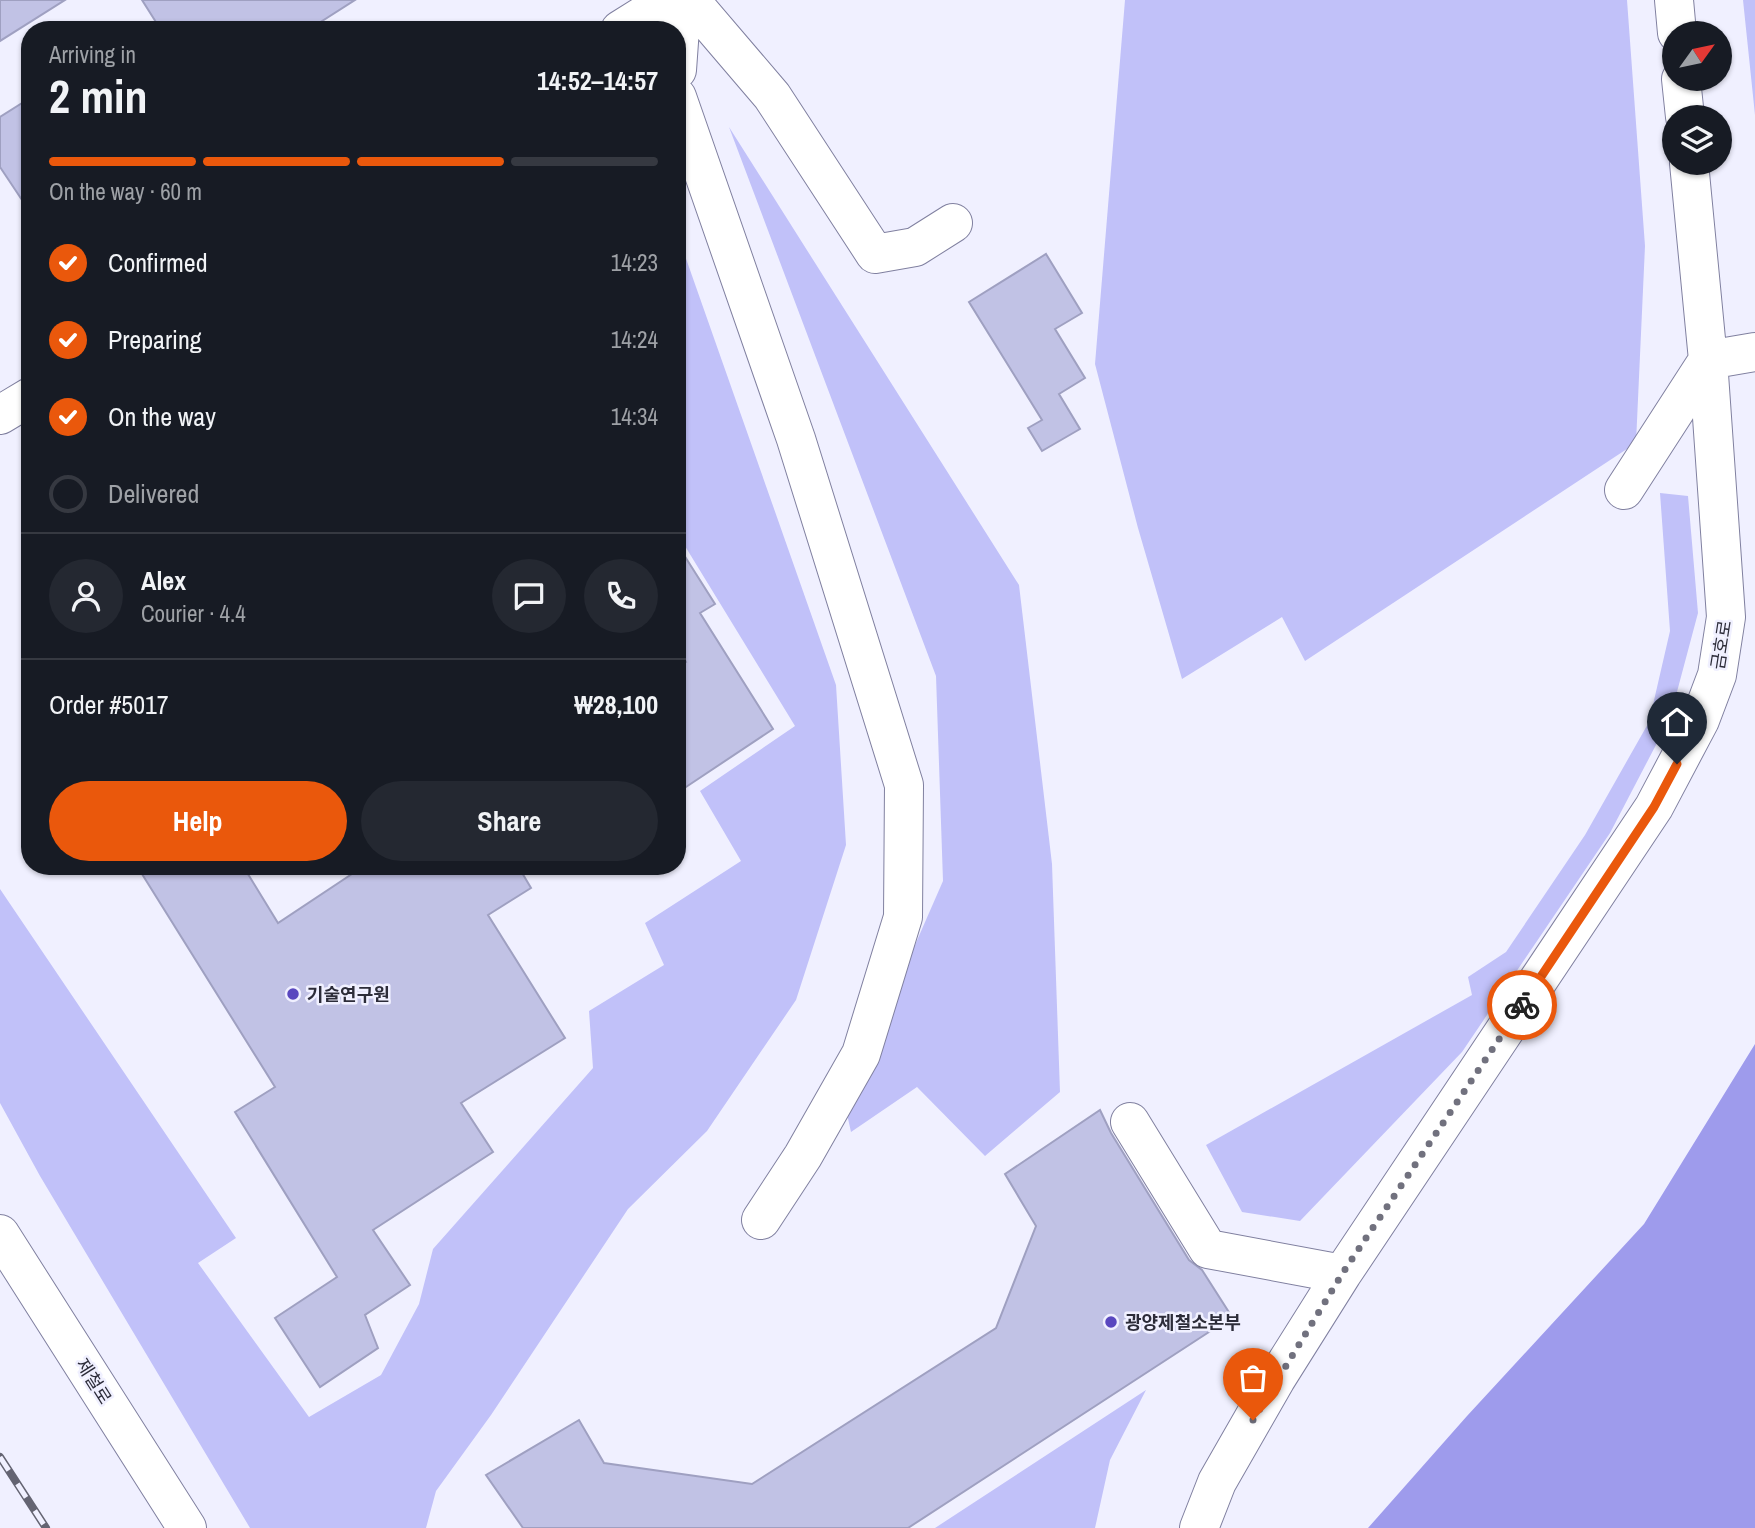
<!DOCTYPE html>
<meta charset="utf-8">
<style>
:root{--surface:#171b24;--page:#242831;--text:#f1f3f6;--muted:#9ea1a6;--line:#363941;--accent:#ea580c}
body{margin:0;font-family:"Archivo Narrow","Noto Sans KR",sans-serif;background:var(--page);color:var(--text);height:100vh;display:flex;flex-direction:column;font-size:26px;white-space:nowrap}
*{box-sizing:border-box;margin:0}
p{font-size:23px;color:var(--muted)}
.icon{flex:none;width:38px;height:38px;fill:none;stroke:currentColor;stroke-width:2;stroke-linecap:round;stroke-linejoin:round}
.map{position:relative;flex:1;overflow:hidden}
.sheet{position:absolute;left:21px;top:21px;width:665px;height:854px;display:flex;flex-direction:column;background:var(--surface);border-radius:28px;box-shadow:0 2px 5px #0004}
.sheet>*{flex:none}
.needle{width:46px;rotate:57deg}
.tools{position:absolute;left:1662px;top:21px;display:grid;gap:14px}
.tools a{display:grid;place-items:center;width:70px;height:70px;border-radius:50%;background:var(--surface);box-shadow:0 2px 5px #0004;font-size:35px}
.pin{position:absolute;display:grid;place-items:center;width:60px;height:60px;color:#fff;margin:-72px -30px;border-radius:50% 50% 50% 0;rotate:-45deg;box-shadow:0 0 7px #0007}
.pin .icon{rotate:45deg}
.courier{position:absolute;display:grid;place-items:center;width:70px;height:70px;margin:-35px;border:5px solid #ea580c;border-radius:50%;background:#fff;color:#222;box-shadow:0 2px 9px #0007}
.summary em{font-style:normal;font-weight:700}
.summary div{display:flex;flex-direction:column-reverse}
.summary{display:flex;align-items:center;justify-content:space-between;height:119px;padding:0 28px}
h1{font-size:46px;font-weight:700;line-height:52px}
.bar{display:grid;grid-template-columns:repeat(4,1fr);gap:10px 7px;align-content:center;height:84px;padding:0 28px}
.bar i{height:9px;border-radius:5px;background:var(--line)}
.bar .on{background:var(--accent)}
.bar p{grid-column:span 4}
.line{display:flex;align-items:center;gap:18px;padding:0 28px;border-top:2px solid var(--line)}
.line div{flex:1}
.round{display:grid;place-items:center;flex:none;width:74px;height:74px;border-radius:37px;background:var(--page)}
ol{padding:0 28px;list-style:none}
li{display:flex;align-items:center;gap:21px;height:77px}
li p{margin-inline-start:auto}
li .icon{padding:7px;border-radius:50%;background:var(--accent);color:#fff;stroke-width:4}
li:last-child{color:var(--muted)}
li i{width:38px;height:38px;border:4px solid var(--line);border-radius:50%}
.primary-button{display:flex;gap:14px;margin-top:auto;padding:14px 28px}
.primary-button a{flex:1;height:80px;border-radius:42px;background:var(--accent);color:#fff;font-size:28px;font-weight:700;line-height:80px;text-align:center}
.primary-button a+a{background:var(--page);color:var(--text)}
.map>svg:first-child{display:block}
.green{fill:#c1c1f9}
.water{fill:#9e9bec}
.building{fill:#c1c2e5;stroke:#9fa0c1;stroke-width:2}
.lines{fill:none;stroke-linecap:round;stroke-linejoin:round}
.minor-casing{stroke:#8080a0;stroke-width:40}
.major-casing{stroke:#8080a0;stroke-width:40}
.minor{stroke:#fff;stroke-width:38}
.major{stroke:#fff;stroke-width:38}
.rail-casing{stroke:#646472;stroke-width:8}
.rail{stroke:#f0f0ff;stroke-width:5;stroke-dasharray:16;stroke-linecap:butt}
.done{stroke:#71717e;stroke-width:7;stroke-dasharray:0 12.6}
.route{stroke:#ea580c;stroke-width:9}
.poi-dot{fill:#5947bf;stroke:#f0f0ff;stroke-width:2.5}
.labels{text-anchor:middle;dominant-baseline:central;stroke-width:5;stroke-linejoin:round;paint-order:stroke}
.street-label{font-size:18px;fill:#2c2c39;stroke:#f0f0ff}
.poi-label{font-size:18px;font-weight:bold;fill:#2c2c39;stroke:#f0f0ff;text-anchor:start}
</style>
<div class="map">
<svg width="1755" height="1528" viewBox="0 0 1755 1528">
<rect width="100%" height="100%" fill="#f0f0ff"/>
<!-- green -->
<path class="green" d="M 1125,0 L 1627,0 L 1645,246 L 1636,443 L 1305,661 L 1282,617 L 1182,679 L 1138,528 L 1095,364 Z
M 1743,0 L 1755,0 L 1755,115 Z
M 729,127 L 1019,585 L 1052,864 L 1060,1092 L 985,1156 L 917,1087 L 851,1132 L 845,1105 L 943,881 L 936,676 Z
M 677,233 L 836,685 L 846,845 L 796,1000 L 707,1131 L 628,1209 L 491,1415 L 436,1491 L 426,1528 L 250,1528 L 40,1176 L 0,1103 L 0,889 L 236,1238 L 198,1263 L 309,1417 L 381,1375 L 419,1304 L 433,1249 L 593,1068 L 589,1011 L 664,965 L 645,923 L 741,861 L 700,791 L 795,726 L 677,533 Z
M 1660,493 L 1688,496 L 1698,613 L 1670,718 L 1610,833 L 1462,1052 L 1300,1221 L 1242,1212 L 1206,1145 L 1472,995 L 1468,977 L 1506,952 L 1585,835 L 1649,722 L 1670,631 Z
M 1146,1390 L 1110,1460 L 1095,1528 L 935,1528 Z"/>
<!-- water -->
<path class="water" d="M 1755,1044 L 1755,1528 L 1368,1528 L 1467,1416 L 1644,1224 Z"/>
<!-- building -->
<path class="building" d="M 0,0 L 65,0 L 0,41 Z
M 142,0 L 355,0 L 308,30 L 161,30 Z
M 30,98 L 30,212 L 0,167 L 0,117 Z
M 1046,254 L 1082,313 L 1055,329 L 1085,378 L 1059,394 L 1080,429 L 1042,451 L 1028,428 L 1042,420 L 969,302 Z
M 677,544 L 715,604 L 700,613 L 773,729 L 677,793 L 677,668 L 686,662 L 677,647 Z
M 137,866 L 243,866 L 278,923 L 364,866 L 518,866 L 531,888 L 488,915 L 565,1038 L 461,1103 L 493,1152 L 373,1230 L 410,1285 L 365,1315 L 378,1348 L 320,1387 L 275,1318 L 337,1277 L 235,1112 L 275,1087 Z
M 1100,1110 L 1111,1133 L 1189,1260 L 1202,1270 L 1232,1317 L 908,1528 L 523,1528 L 486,1475 L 579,1420 L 604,1463 L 752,1484 L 996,1328 L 1036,1226 L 1005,1174 Z"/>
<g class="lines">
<!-- minor casing -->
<g class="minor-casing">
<path id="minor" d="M 690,0 L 772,96 L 875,254 L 915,247 L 953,223
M 1674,0 L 1677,33
M 620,30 L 668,0
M 677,70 L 682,0
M 1681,79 L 1685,117
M 677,97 L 796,439 L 904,785 L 903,917 L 861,1054 L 803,1156 L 761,1220
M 0,415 L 30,397
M 1624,490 L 1708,360 L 1755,352
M 1130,1122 L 1208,1249 L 1342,1274
M 1199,1528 L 1217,1482 L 1276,1379 L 1342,1274 L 1654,807 L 1700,720 L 1717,675 L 1726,617 L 1708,360 L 1689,163"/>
</g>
<!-- major casing -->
<g class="major-casing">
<path id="major" d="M 0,1234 L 187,1528"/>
</g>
<!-- minor -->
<use href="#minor" class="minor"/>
<!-- major -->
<use href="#major" class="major"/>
<!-- rail casing -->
<g class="rail-casing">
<path id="rail" d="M 0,1457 L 46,1528"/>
</g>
<!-- rail -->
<use href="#rail" class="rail"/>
</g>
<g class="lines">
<!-- done -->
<path class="done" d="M 1253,1420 L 1342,1274 L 1522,1005"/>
<!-- route -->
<path class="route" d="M 1522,1005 L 1654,807 L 1677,764"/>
</g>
<!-- markers -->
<g class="poi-dot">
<circle cx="293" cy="994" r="7"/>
<circle cx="1111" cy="1322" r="7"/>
</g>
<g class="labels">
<!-- street labels -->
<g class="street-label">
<text transform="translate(1721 645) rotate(-81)">금호로</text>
<text transform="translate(94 1381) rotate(58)">제철로</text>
</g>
<!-- poi labels -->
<g class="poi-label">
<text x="307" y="994">기술연구원</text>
<text x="1125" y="1322">광양제철소본부</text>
</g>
</g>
</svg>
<div class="tools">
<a><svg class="needle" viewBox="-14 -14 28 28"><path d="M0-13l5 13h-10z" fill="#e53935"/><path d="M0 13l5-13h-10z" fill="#9ea1a6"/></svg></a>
<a><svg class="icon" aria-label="layers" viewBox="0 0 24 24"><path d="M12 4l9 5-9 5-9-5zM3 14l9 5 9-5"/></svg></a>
</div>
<div class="pin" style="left:1253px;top:1420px;background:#ea580c"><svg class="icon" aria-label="bag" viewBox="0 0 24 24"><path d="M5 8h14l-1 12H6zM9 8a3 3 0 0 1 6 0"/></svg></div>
<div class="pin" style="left:1677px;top:764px;background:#1f2937"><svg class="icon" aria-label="home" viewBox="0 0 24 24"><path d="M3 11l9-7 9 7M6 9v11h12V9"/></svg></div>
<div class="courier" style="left:1522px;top:1005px"><svg class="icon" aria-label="bike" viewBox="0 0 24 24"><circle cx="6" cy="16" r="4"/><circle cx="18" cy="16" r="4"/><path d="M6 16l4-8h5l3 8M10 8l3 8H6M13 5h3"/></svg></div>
<section class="sheet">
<div class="summary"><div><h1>2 min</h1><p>Arriving in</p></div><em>14:52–14:57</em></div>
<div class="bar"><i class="on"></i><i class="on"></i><i class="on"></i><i></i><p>On the way · 60 m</p></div>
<ol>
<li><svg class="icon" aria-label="check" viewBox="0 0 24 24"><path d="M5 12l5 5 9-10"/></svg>Confirmed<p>14:23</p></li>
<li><svg class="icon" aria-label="check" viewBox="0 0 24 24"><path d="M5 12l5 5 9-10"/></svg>Preparing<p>14:24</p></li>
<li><svg class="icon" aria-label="check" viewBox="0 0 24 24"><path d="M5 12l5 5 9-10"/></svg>On the way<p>14:34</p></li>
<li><i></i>Delivered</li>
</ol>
<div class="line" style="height:126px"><a class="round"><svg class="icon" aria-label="person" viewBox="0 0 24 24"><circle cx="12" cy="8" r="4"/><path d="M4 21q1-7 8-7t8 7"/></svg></a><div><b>Alex</b><p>Courier · 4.4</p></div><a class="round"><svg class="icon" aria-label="chat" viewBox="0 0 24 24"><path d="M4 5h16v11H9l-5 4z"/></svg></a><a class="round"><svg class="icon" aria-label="phone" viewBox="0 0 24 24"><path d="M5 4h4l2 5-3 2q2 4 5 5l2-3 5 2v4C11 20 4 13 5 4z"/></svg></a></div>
<div class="line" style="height:91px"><div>Order #5017</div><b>₩28,100</b></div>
<div class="primary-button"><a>Help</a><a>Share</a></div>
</section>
</div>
